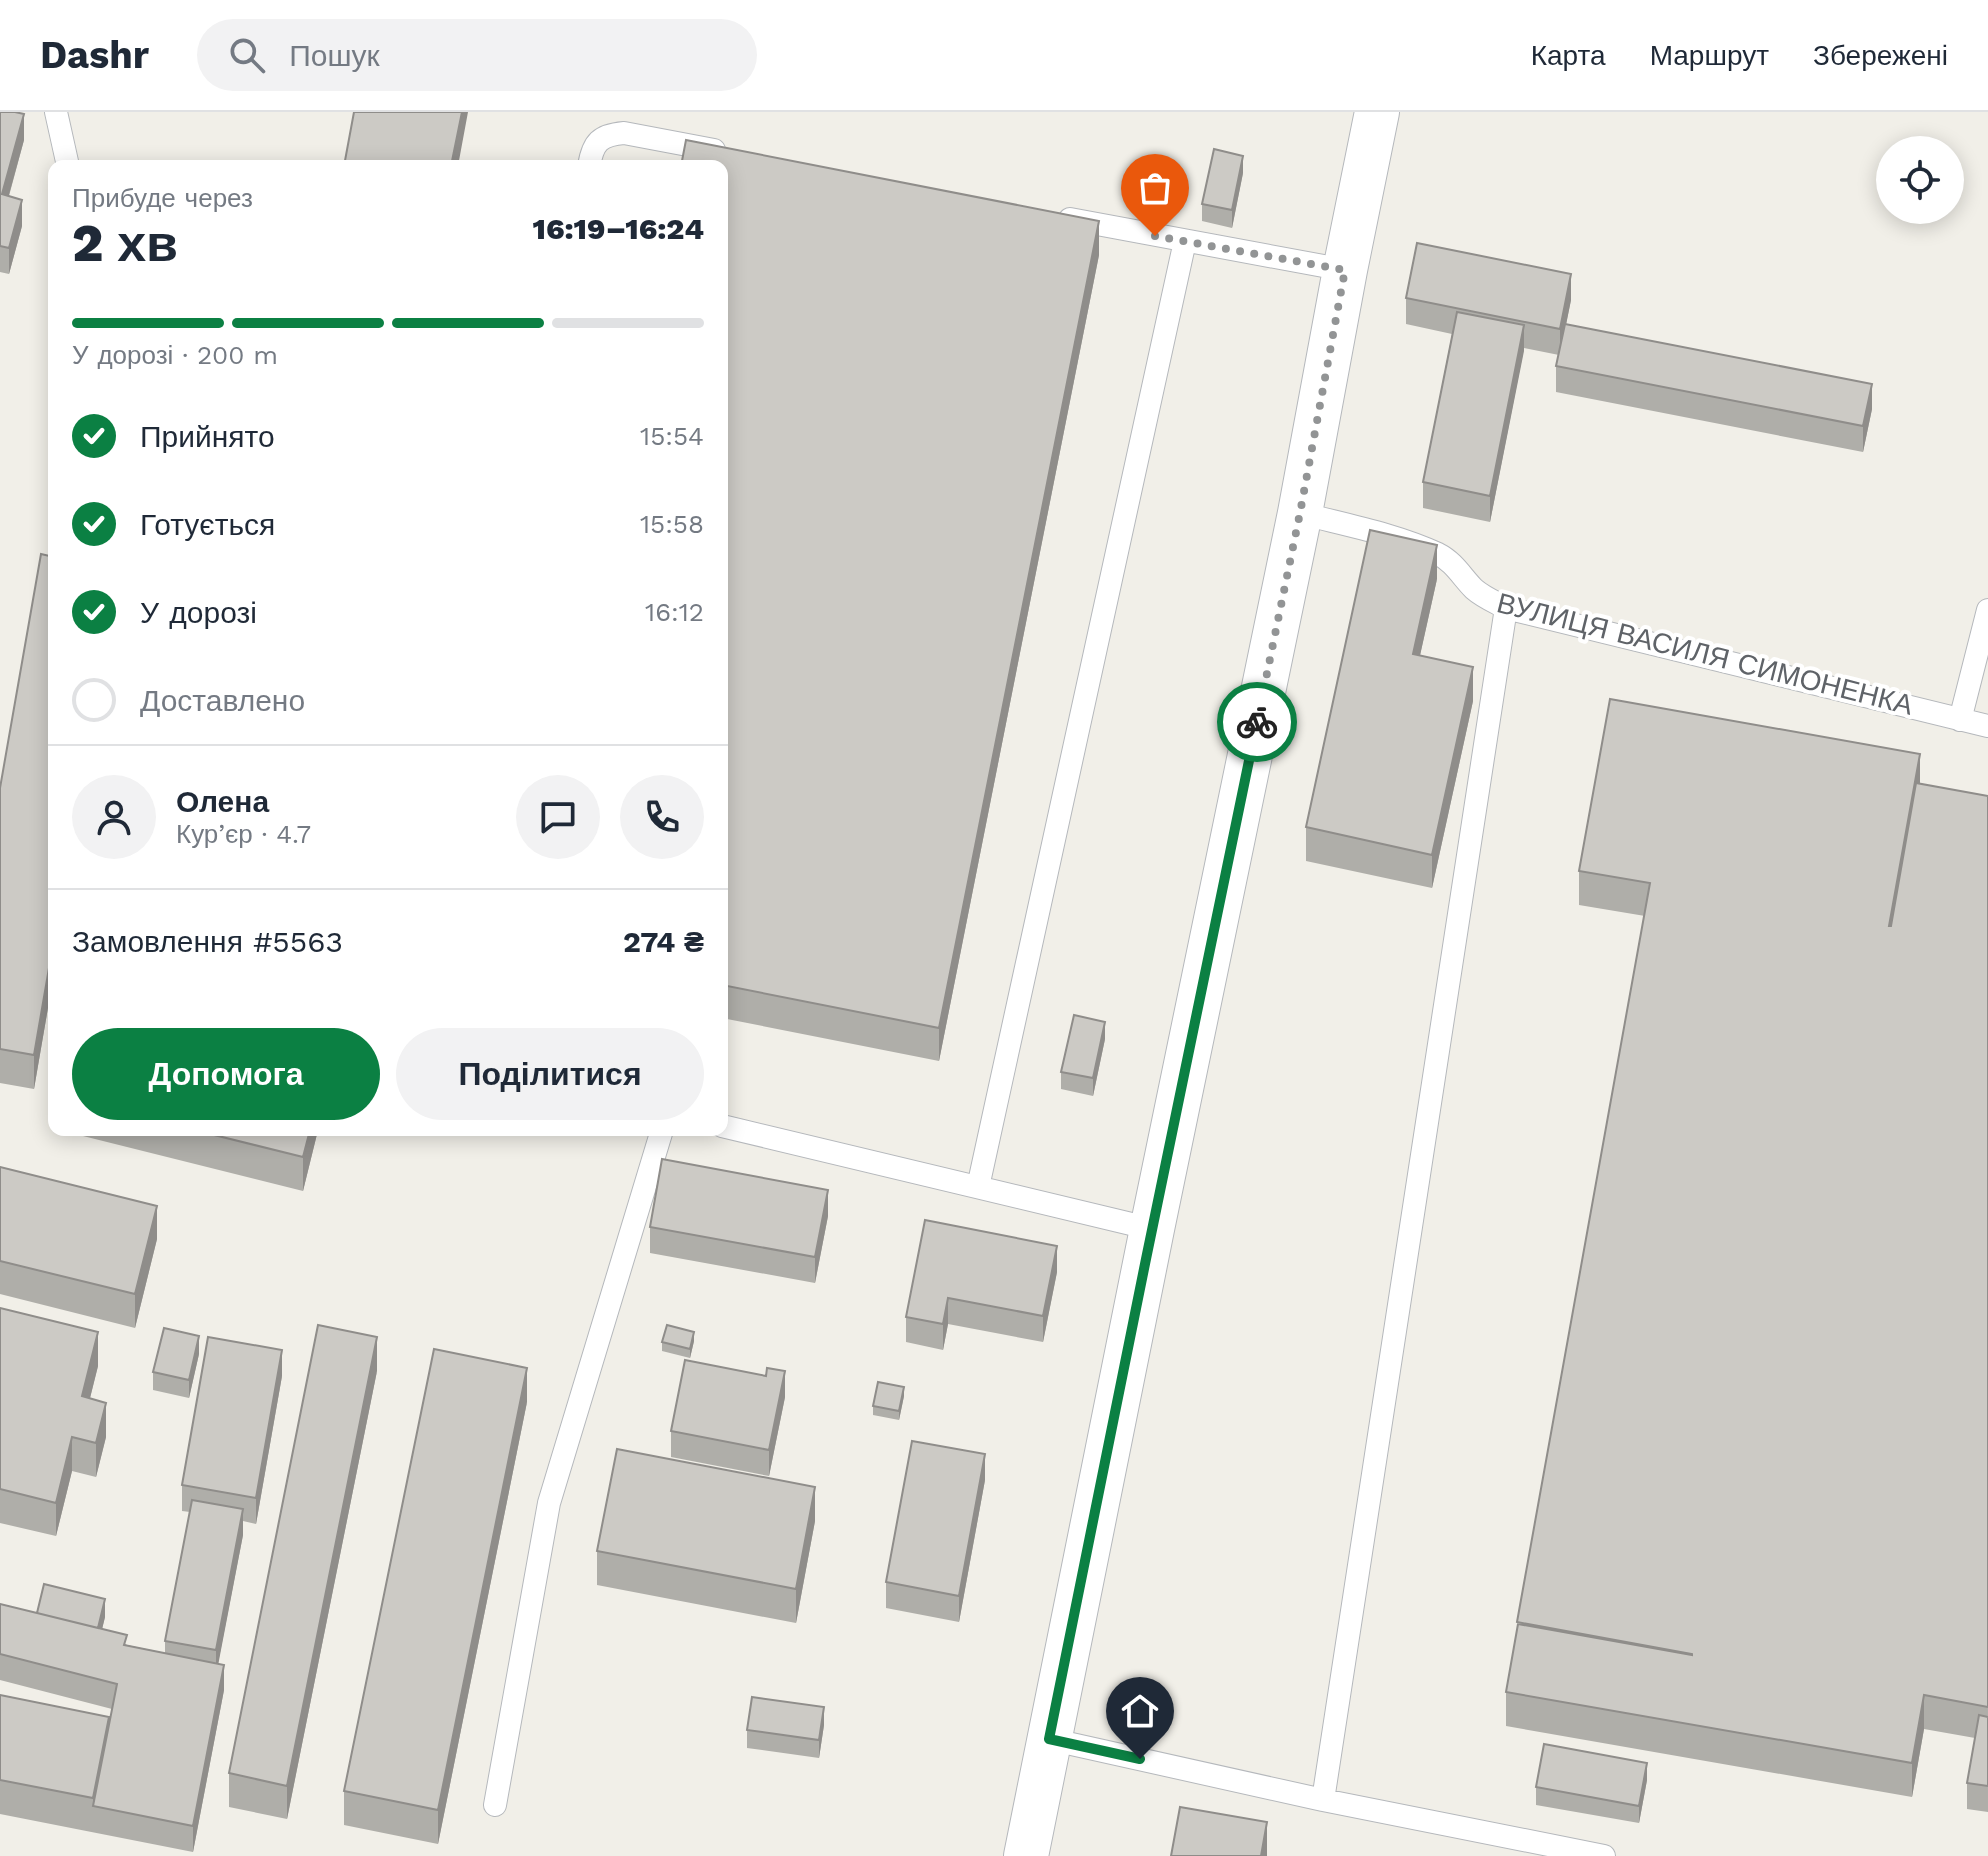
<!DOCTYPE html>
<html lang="uk">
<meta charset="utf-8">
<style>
:root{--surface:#fff;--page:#f2f2f3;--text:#1f2937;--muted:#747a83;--line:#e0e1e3;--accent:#0b8043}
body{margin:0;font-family:"Work Sans",sans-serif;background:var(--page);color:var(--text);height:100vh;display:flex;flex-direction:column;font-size:30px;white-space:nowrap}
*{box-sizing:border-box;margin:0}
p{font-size:26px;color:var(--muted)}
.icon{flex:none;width:44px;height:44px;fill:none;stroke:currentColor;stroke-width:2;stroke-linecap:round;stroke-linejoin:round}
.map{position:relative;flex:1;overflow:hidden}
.sheet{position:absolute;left:48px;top:48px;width:680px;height:976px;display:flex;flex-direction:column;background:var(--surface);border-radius:16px;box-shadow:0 4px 20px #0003}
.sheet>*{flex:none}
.controls{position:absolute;left:1876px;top:24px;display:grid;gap:16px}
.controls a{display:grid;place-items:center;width:88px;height:88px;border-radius:50%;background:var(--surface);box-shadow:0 4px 20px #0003;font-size:40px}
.pin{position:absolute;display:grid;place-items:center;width:68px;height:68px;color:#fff;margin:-82px -34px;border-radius:50% 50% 50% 0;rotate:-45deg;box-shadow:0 0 8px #0007}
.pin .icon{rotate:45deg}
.courier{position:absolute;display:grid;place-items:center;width:80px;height:80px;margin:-40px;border:6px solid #0b8043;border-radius:50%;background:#fff;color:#222;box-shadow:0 2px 10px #0007}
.summary em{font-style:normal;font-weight:800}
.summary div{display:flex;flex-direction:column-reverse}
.summary{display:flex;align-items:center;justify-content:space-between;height:136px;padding:0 24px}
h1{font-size:52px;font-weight:800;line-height:60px}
.bar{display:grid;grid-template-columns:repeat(4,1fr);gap:12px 8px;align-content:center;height:96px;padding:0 24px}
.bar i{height:10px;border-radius:6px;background:var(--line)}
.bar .selected{background:var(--accent)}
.bar p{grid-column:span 4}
.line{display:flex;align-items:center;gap:20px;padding:0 24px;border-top:2px solid var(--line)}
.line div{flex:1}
.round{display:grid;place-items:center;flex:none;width:84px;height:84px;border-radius:42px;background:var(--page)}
ol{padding:0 24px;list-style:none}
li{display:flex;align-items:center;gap:24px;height:88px}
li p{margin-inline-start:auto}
li .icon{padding:8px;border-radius:50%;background:var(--accent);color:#fff;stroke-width:4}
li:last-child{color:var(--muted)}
li i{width:44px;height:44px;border:4px solid var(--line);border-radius:50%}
.button{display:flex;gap:16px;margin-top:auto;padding:16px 24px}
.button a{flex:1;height:92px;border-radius:48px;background:var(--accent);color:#fff;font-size:32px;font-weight:800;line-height:92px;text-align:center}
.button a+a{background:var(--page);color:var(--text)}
header{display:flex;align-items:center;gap:48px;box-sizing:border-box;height:112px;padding:0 40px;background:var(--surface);border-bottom:2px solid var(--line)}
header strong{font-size:38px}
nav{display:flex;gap:44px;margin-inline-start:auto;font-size:28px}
.search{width:560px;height:72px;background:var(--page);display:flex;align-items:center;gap:20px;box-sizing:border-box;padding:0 28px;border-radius:44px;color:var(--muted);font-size:30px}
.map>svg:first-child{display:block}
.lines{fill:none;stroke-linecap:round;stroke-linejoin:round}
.service-casing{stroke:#b5b8bc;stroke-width:24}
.minor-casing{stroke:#b5b8bc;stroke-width:46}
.service{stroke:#fff;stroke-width:22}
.minor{stroke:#fff;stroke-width:44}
.wall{fill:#afaea9}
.shaded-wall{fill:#8f8d8a}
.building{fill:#cccac5;stroke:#8f8d8a;stroke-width:2}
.done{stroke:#929495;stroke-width:8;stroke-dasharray:0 14.4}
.route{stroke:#0b8043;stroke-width:10}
.labels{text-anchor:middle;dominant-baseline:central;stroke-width:8;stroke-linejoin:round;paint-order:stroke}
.street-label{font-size:28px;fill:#5f6368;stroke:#fff}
</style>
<header>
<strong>Dashr</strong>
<div class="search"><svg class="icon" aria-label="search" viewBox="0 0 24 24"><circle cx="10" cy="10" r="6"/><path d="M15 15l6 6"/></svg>Пошук</div>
<nav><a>Карта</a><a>Маршрут</a><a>Збережені</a></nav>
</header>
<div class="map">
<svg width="1988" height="1744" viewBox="0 0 1988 1744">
<rect width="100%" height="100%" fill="#f1efe8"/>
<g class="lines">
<!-- service casing -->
<g class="service-casing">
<path id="service" d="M 56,0 L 68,54
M 589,54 C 593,30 600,23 624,21 L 714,38
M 1070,107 L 1345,158
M 1300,401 C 1346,413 1395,422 1438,442 C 1454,450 1462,465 1474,477 C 1483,485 1495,490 1506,496 L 1988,614
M 1960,608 L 1988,498
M 722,1014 L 1152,1117
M 978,1075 L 1185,129
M 1049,1627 L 1323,1688 L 1604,1744
M 1323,1688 L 1506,496
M 495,1693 L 549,1391 L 662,1018"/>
</g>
<!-- minor casing -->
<g class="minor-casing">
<path id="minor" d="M 1026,1744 L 1152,1117 L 1300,401 L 1345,158 L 1377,0"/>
</g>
<!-- service -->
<use href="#service" class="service"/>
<!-- minor -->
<use href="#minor" class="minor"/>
</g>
<!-- wall -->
<path class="wall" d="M 0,0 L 24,28 L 9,84 L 22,114 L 9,162 L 0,160 Z
M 722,54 L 1099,143 L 939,949 L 722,906 Z
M 1243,61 L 1232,116 L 1202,109 L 1202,92 Z
M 1406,186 L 1571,188 L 1566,212 L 1872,297 L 1863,340 L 1556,280 L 1556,254 L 1559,243 L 1524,236 L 1490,410 L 1423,396 L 1423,370 L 1452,222 L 1406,212 Z
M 54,445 L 54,861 L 34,977 L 0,971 L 0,676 Z
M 1437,467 L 1420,543 L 1473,589 L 1432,776 L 1306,749 L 1306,715 Z
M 1920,672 L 1988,684 L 1988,1700 L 1967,1697 L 1967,1671 L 1975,1626 L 1924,1617 L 1912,1685 L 1506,1614 L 1506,1580 L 1517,1517 L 1517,1510 L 1645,804 L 1579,793 L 1579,759 Z
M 1105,927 L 1093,984 L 1061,977 L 1061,960 Z
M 67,1018 L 318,1018 L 303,1079 L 67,1020 Z
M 0,1055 L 157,1127 L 135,1216 L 0,1182 Z
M 828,1104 L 815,1171 L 650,1141 L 650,1115 Z
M 1057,1134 L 1057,1160 L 1043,1230 L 948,1212 L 943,1238 L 906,1230 L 906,1205 Z
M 0,1196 L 98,1254 L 90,1286 L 106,1325 L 96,1365 L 72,1359 L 56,1424 L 0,1411 Z
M 694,1229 L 690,1246 L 662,1239 L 662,1230 Z
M 199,1242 L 189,1286 L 153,1278 L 153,1260 Z
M 377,1259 L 287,1707 L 229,1695 L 229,1661 Z
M 282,1264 L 256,1412 L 243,1409 L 243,1423 L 218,1551 L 224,1578 L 193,1740 L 0,1702 L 0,1583 L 109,1614 L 112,1597 L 0,1568 L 0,1492 L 37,1501 L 105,1505 L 102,1517 L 127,1533 L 165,1541 L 165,1529 L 190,1400 L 182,1399 L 182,1373 Z
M 766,1264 L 785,1285 L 769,1364 L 671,1345 L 671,1319 Z
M 904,1284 L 899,1308 L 873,1303 L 873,1294 Z
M 527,1290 L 438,1732 L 344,1713 L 344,1679 Z
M 985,1368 L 959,1510 L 886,1496 L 886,1470 Z
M 815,1409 L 796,1511 L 597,1473 L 597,1439 Z
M 824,1613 L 819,1646 L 747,1636 L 747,1618 Z
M 1647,1668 L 1639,1711 L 1536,1693 L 1536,1675 Z"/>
<!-- shaded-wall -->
<path class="shaded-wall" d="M 462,0 L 468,0 L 458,54 L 451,54 Z
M 24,2 L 24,28 L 2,108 L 2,82 Z
M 1243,44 L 1243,61 L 1232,116 L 1232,98 Z
M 22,88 L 22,114 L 9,162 L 9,136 Z
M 1099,109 L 1099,143 L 939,949 L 939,916 Z
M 1571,162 L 1571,188 L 1560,243 L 1560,217 Z
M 1524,213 L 1524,239 L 1490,410 L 1490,384 Z
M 1872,272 L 1872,297 L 1863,340 L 1863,314 Z
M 1437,433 L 1437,467 L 1413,575 L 1413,542 Z
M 1473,555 L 1473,589 L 1432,776 L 1432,743 Z
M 1920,642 L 1920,676 L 1889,848 L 1889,814 Z
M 54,827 L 54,861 L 34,977 L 34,943 Z
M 1105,910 L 1105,927 L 1093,984 L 1093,966 Z
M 310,1018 L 318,1018 L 303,1079 L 303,1045 Z
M 828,1078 L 828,1104 L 815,1171 L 815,1145 Z
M 157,1094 L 157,1127 L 135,1216 L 135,1182 Z
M 1057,1134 L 1057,1160 L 1043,1230 L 1043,1204 Z
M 948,1186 L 948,1212 L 943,1238 L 943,1212 Z
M 98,1220 L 98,1254 L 82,1318 L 82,1284 Z
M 694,1220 L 694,1229 L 690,1246 L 690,1237 Z
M 199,1224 L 199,1242 L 189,1286 L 189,1268 Z
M 377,1225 L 377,1259 L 287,1707 L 287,1674 Z
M 282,1238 L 282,1264 L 256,1412 L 256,1386 Z
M 527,1256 L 527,1290 L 438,1732 L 438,1698 Z
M 785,1259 L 785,1285 L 769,1364 L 769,1338 Z
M 904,1275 L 904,1284 L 899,1308 L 899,1299 Z
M 106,1291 L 106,1325 L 96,1365 L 96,1331 Z
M 72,1325 L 72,1359 L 56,1424 L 56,1391 Z
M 985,1342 L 985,1368 L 959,1510 L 959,1484 Z
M 815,1375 L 815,1409 L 796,1511 L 796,1477 Z
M 243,1397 L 243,1423 L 216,1564 L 216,1538 Z
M 105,1487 L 105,1505 L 96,1542 L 96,1524 Z
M 224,1553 L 224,1578 L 193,1740 L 193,1714 Z
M 1924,1583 L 1924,1617 L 1912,1685 L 1912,1651 Z
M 824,1595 L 824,1613 L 819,1646 L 819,1628 Z
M 109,1605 L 109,1638 L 93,1694 L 93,1720 L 93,1686 Z
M 1647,1651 L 1647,1668 L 1639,1711 L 1639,1694 Z
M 1267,1710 L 1267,1744 L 1261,1744 Z"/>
<!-- building -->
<path class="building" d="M 0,0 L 15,0 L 24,2 L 2,82 L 22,88 L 9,136 L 0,134 Z
M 354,0 L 462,0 L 451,54 L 344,54 Z
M 686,28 L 1099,109 L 939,916 L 722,873 L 722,54 L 681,54 Z
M 1214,37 L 1243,44 L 1232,98 L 1202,92 Z
M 1417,131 L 1571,162 L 1560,217 L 1406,186 Z
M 1457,200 L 1524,213 L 1490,384 L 1423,370 Z
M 1565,212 L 1872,272 L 1863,314 L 1556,254 Z
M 1370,418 L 1437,433 L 1413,542 L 1473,555 L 1432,743 L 1306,715 Z
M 41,442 L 54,445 L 54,827 L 34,943 L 0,937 L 0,676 Z
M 1610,587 L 1920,642 L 1889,814 L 1891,814 L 1916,671 L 1988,684 L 1988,1595 L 1924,1583 L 1912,1651 L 1506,1580 L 1518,1512 L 1692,1543 L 1692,1542 L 1517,1510 L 1650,771 L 1579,759 Z
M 1074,903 L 1105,910 L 1093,966 L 1061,960 Z
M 194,1018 L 310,1018 L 303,1045 Z
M 662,1047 L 828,1078 L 815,1145 L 650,1115 Z
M 0,1055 L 157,1094 L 135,1182 L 0,1149 Z
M 925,1108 L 1057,1134 L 1043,1204 L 948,1186 L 943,1212 L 906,1205 Z
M 0,1196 L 98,1220 L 82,1284 L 106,1291 L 96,1331 L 72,1325 L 56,1391 L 0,1377 Z
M 318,1213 L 377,1225 L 287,1674 L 229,1661 Z
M 667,1213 L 694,1220 L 690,1237 L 662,1230 Z
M 164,1216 L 199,1224 L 189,1268 L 153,1260 Z
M 208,1225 L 282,1238 L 256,1386 L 182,1373 Z
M 434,1237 L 527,1256 L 438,1698 L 344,1679 Z
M 685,1248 L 766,1264 L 767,1256 L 785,1259 L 769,1338 L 671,1319 Z
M 878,1270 L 904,1275 L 899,1299 L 873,1294 Z
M 912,1329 L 985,1342 L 959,1484 L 886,1470 Z
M 617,1337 L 815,1375 L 796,1477 L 597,1439 Z
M 192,1388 L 243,1397 L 216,1538 L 165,1529 Z
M 44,1472 L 105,1487 L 98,1516 L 37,1501 Z
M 0,1492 L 127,1523 L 124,1533 L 224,1553 L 193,1714 L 93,1694 L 117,1572 L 0,1542 Z
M 0,1583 L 109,1605 L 93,1686 L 0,1668 Z
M 752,1585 L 824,1595 L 819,1628 L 747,1618 Z
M 1979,1603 L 1988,1605 L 1988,1674 L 1967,1671 Z
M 1544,1632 L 1647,1651 L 1639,1694 L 1536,1675 Z
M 1180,1695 L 1267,1710 L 1261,1744 L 1171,1744 Z"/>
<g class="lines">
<!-- done -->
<path class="done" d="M 1155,124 L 1345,158 L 1300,401 L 1257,610"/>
<!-- route -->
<path class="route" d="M 1140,1647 L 1049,1627 L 1146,1147 L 1257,610"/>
</g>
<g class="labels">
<!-- street labels -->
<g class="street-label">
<text transform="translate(1705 542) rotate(14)">ВУЛИЦЯ ВАСИЛЯ СИМОНЕНКА</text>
</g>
</g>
</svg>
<div class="controls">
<a><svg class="icon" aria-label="locate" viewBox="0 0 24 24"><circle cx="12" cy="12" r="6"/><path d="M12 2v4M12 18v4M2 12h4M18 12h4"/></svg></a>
</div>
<div class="pin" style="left:1155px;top:124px;background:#ea580c"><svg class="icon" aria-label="bag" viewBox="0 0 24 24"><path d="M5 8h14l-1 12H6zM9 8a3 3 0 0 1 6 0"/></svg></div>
<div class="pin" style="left:1140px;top:1647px;background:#1f2937"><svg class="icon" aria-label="home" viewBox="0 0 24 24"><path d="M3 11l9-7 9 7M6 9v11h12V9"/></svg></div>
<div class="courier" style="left:1257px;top:610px"><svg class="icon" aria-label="bike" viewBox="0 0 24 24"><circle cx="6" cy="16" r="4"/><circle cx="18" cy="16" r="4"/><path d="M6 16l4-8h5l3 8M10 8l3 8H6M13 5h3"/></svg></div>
<section class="sheet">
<div class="summary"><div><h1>2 хв</h1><p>Прибуде через</p></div><em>16:19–16:24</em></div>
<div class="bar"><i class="selected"></i><i class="selected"></i><i class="selected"></i><i></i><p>У дорозі · 200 m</p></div>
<ol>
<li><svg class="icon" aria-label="check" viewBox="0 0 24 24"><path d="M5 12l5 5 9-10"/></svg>Прийнято<p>15:54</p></li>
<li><svg class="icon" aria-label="check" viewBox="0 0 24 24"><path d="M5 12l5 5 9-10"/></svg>Готується<p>15:58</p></li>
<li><svg class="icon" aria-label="check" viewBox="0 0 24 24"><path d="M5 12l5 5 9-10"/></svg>У дорозі<p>16:12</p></li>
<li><i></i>Доставлено</li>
</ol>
<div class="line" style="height:144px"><a class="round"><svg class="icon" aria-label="person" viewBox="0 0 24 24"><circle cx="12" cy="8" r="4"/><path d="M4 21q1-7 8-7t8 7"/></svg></a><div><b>Олена</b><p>Кур’єр · 4.7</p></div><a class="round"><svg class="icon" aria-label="chat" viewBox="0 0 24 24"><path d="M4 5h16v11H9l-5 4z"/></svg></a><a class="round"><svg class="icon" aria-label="phone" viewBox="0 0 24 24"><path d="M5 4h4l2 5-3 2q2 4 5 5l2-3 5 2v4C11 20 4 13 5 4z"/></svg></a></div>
<div class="line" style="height:104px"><div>Замовлення #5563</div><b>274 ₴</b></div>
<div class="button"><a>Допомога</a><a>Поділитися</a></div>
</section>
</div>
